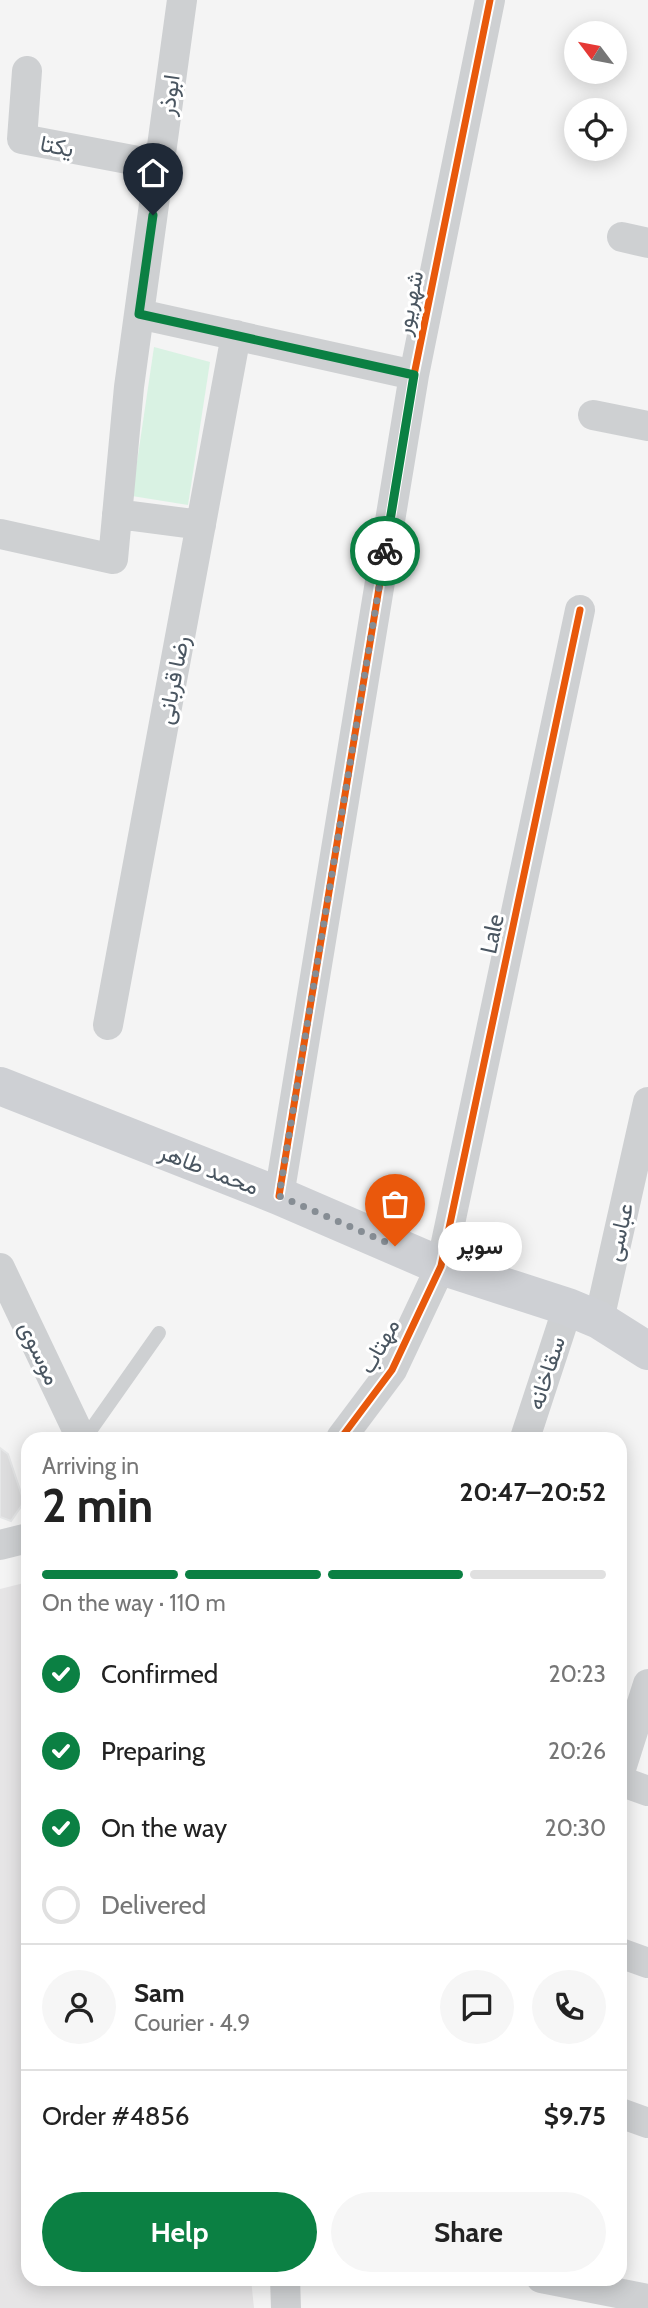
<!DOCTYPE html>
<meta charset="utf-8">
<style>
:root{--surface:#fff;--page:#f6f6f6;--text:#222;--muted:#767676;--line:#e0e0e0;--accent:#0b8043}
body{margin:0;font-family:Cabin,Vazirmatn,sans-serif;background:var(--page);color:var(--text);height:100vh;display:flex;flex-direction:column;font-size:26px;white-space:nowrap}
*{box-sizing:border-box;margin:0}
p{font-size:23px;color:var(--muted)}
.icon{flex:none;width:38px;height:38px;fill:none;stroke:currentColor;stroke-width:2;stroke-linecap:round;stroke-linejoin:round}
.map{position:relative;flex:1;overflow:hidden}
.side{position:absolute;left:21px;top:1432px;width:606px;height:854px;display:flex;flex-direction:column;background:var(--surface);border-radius:21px;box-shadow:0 4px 18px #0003}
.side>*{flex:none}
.needle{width:46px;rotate:302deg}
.tools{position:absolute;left:564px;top:21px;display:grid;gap:14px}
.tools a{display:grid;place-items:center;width:63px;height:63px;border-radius:50%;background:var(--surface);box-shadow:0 4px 18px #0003;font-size:35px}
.pin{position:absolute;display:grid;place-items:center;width:60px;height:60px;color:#fff;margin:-72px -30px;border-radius:50% 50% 50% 0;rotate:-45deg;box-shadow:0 0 7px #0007}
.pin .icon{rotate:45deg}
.courier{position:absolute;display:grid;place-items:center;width:70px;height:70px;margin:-35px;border:5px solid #0b8043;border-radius:50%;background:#fff;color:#222;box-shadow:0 2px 9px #0007}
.bubble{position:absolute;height:49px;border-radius:24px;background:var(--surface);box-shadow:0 4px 18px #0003;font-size:23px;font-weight:700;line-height:49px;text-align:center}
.summary em{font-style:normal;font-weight:700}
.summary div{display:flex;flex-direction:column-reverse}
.summary{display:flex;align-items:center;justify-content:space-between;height:119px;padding:0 21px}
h1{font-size:46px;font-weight:700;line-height:52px}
.bar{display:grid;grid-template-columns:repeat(4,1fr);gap:10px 7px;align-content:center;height:84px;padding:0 21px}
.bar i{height:9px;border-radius:5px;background:var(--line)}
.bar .on{background:var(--accent)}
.bar p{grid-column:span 4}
.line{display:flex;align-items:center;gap:18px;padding:0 21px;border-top:2px solid var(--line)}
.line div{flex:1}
.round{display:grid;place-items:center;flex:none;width:74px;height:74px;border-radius:37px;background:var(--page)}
ol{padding:0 21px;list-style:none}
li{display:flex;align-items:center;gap:21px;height:77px}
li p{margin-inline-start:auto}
li .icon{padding:7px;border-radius:50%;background:var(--accent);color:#fff;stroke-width:4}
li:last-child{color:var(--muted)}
li i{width:38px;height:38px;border:4px solid var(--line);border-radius:50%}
.cta{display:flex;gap:14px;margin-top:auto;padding:14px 21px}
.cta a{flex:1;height:80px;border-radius:42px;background:var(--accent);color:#fff;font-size:28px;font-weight:700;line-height:80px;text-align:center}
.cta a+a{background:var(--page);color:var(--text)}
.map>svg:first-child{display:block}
.education{fill:#e6e5e6}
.green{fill:#d9f2e3}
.building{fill:#ddddde;stroke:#e5e6e7;stroke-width:2}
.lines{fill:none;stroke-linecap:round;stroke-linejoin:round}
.service{stroke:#ced0d2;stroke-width:14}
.minor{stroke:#ced0d2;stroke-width:30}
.secondary{stroke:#ced0d4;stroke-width:38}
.cycleway-casing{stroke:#fff;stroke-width:11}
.cycleway{stroke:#e8590c;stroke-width:7}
.done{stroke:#868d94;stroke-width:7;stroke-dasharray:0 12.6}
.route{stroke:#0b8043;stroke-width:9}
.labels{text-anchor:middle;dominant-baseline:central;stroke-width:6;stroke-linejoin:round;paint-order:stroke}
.street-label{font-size:23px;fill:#4a5661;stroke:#fff}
</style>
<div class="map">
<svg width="648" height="2308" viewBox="0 0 648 2308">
<rect width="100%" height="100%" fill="#f4f4f4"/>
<!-- education -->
<path class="education" d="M 28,1582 L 28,2278 L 251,2279 L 254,2308 L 0,2308 L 0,1589 Z"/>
<!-- green -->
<path class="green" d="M 154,347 L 210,362 L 188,505 L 132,496 Z"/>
<!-- building -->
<path class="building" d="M 0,1448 L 8,1454 L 24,1502 L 11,1521 L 0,1517 Z"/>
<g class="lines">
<!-- service -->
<path class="service" d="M 85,1438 L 159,1333"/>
<!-- minor -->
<path class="minor" d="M 27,71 L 22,139 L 159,165
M 622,237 L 648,243
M 139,314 L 414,375
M 593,415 L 648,426
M 117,514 L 201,525
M 0,534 L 113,559 L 129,387 L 182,0
M 108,1025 L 236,335
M 279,1196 L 414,375 L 490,0
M 0,1268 L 81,1438
M 599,1320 L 648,1102
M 341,1438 L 392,1370 L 441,1266 L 580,610
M 525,1438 L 568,1307
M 0,1545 L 28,1538
M 620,1772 L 648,1684
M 620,1781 L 648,1791
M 620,1953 L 648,1963
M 620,2113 L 648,2123
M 285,2278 L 286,2308
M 541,2278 L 648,2299"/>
<!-- secondary -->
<path class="secondary" d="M 0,1086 L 279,1196 L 441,1266 L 568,1307 L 599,1320 L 648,1351"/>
<!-- cycleway casing -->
<g class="cycleway-casing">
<path id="cycleway" d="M 279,1196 L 414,375 L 490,0
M 341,1438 L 392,1370 L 441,1266 L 580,610"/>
</g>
<!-- cycleway -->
<use href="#cycleway" class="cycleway"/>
</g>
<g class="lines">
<!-- done -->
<path class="done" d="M 385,551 L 279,1196 L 395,1246"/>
<!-- route -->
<path class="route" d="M 153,215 L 139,314 L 414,375 L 385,551"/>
</g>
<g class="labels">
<!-- street labels -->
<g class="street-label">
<text transform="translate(169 95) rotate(-82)">ابوذر</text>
<text transform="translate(57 146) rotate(11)">یکتا</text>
<text transform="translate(409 303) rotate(-78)">شهریور</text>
<text transform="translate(173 680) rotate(-79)">رضا قربانی</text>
<text transform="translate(492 934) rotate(-78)">Lale</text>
<text transform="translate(209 1169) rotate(21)">محمد طاهر</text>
<text transform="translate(619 1232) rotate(-77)">عباسی</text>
<text transform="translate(379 1346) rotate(-61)">مهتاب</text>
<text transform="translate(40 1353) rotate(65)">موسوی</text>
<text transform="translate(546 1373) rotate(-72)">سقاخانه</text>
</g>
</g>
</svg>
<div class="tools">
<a><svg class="needle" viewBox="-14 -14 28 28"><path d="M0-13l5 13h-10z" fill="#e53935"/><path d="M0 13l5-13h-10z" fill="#767676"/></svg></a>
<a><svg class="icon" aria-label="locate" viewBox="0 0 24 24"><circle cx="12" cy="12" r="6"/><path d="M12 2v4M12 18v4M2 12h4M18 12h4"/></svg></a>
</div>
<div class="pin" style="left:395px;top:1246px;background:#ea580c"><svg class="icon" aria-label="bag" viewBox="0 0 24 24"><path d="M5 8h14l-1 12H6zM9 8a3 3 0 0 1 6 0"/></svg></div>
<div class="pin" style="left:153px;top:215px;background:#1f2937"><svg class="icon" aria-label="home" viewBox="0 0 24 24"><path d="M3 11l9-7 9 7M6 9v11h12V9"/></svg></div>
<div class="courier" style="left:385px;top:551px"><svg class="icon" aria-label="bike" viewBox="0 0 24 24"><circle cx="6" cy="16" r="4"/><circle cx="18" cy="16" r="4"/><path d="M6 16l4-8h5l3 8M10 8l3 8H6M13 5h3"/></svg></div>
<div class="bubble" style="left:438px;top:1222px;width:84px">سوپر</div>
<section class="side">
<div class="summary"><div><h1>2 min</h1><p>Arriving in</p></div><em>20:47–20:52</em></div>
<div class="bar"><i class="on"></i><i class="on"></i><i class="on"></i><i></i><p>On the way · 110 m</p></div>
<ol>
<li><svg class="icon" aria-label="check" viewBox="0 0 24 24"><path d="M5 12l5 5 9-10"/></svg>Confirmed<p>20:23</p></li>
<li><svg class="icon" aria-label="check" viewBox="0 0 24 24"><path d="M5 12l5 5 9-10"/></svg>Preparing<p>20:26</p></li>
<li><svg class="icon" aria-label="check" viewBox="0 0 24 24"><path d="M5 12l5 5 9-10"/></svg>On the way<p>20:30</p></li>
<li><i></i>Delivered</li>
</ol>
<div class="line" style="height:126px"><a class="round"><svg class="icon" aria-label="person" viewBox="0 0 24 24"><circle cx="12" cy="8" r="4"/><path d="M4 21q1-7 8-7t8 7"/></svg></a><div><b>Sam</b><p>Courier · 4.9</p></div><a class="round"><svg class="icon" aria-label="chat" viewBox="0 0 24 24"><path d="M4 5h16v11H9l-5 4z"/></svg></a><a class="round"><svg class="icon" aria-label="phone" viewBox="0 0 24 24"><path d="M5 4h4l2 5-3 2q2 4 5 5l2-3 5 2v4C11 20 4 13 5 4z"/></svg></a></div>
<div class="line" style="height:91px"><div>Order #4856</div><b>$9.75</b></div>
<div class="cta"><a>Help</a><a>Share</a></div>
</section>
</div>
